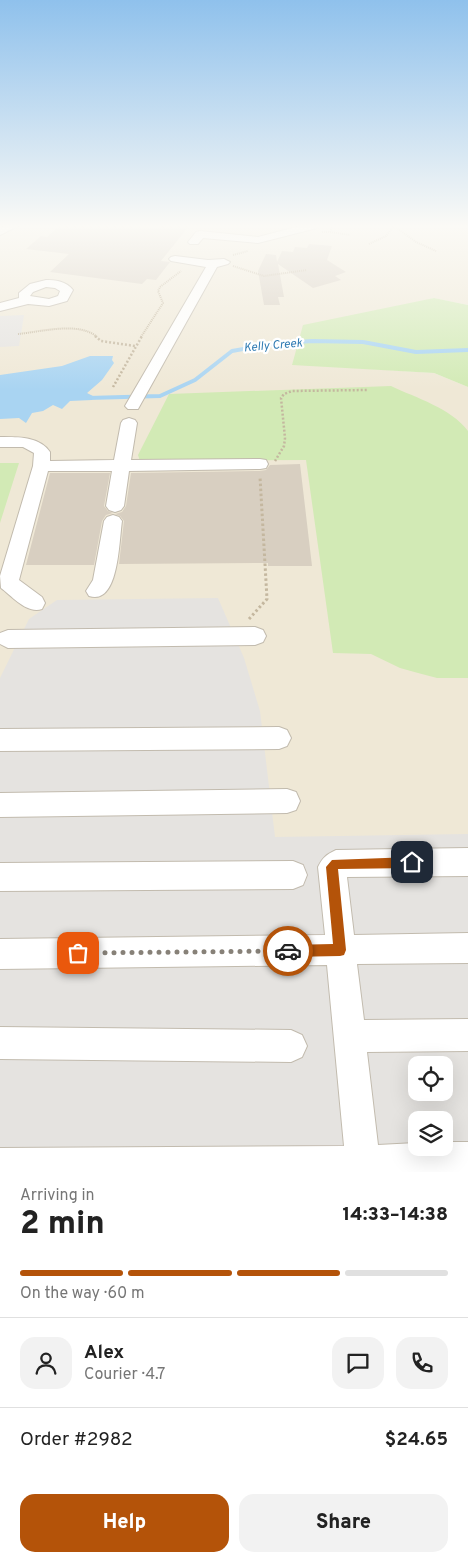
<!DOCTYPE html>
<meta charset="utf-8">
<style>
:root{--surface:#fff;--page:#f2f2f2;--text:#222;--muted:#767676;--line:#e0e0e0;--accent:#b45309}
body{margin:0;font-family:Overpass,sans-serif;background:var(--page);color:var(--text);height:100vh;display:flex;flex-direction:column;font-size:19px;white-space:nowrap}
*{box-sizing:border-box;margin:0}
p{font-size:16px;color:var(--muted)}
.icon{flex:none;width:28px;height:28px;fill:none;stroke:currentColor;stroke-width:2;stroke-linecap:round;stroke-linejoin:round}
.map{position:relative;height:1172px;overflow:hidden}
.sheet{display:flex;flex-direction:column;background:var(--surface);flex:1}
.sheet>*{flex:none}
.tools{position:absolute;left:408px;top:1056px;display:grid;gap:10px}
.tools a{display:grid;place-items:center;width:45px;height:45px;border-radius:10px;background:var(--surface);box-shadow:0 5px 20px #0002;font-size:25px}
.pin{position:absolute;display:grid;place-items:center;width:42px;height:42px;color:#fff;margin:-21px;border-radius:10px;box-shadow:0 2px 8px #0006}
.courier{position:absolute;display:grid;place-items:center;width:50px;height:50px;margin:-25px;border:4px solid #b45309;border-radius:50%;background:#fff;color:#222;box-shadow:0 1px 6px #0007}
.headline em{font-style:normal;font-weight:800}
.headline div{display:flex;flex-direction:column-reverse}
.headline{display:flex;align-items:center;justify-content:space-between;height:85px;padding:0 20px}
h1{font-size:32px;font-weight:800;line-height:38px}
.bar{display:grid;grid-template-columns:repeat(4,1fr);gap:8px 5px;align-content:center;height:60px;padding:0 20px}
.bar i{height:6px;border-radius:4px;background:var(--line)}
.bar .selected{background:var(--accent)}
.bar p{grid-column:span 4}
.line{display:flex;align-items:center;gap:12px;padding:0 20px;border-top:1px solid var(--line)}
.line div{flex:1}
.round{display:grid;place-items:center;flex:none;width:52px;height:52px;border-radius:15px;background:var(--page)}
.button{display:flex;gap:10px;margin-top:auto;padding:10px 20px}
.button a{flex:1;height:58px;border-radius:15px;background:var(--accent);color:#fff;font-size:20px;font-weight:800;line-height:58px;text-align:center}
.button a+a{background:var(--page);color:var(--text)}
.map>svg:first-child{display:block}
.education{fill:#efe8d6;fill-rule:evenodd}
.green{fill:#d2eab5}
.parking{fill:#e5e3e0;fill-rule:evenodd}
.water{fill:#a9d4f2}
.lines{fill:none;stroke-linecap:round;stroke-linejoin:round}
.stream{stroke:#a9d4f2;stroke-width:4}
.building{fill:#d8cfc1}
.minor-casing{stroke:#c2bbae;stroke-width:2}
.path-far2{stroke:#c4b79f;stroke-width:2;stroke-dasharray:1 1;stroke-linecap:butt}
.path-far1{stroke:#c4b79f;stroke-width:2.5;stroke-dasharray:2 2;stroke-linecap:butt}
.path{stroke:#c4b79f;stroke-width:3;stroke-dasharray:2.5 2.5;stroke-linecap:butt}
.minor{fill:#fff;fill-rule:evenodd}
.route{fill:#b45309}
.done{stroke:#878178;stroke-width:5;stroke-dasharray:0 9}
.labels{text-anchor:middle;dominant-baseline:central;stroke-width:4.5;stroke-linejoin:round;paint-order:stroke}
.far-water-label{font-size:12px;font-style:italic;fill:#2e7ab2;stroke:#fff}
</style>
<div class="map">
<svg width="468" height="1172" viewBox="0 0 468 1172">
<rect width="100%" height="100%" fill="#f6f3ec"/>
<!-- education -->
<path class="education" d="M 0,226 L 468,226 L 468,305 L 433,298 L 292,364 L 434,373 L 468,387 L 468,1172 L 0,1172 ZM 416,1065 L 444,1065 L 444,1092 L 416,1092 ZM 416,1120 L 444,1120 L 444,1148 L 416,1148 Z"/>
<!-- green -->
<path class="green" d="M 434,298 L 468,305 L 468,387 L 434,373 L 292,365 L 303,325 Z
M 391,386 C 416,398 451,408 468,431 L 468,678 L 437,678 L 418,673 L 400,668 L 371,654 L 333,653 L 306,460 L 140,461 L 138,455 L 169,394 Z
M 0,463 L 19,463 L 0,523 Z"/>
<!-- parking -->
<path class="parking" d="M 24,315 L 19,346 L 0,347 L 0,316 Z
M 218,598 L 244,658 L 260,711 L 275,837 L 468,834 L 468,1172 L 0,1172 L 0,678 L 29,619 L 57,600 ZM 416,1065 L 444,1065 L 444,1092 L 416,1092 ZM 416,1120 L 444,1120 L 444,1148 L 416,1148 Z"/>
<!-- water -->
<path class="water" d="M 90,356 L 113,356 L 112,360 L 114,363 L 102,380 L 87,393 L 93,396 L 92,400 L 70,401 L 62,409 L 53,405 L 43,411 L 32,413 L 26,423 L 19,418 L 0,419 L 0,375 L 62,366 Z"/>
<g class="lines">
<!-- stream -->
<path class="stream" d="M 88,398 L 160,396 L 195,380 L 232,351 L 271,344 L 312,341 L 363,342 L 416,352 L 468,350"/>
</g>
<!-- building -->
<path class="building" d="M 59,226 L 136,226 L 156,228 L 158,226 L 189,226 L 161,261 L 170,262 L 156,280 L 147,279 L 142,284 L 50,272 L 69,254 L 26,249 L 41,236 L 47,237 Z
M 309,244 L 332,246 L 327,260 L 346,272 L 335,276 L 341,280 L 313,288 L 278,264 L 284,297 L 278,297 L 280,305 L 264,305 L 258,271 L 266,254 L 276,255 L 277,262 L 282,251 L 293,252 L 295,247 L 307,248 Z
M 300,464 L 312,566 L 268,566 L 268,563 L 119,564 L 124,521 L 120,516 L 115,514 L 122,512 L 126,506 L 131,473 L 260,471 L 266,470 L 270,465 Z
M 50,473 L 110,473 L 104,506 L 108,511 L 113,513 L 106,515 L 102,521 L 94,565 L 26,565 Z"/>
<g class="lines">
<!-- minor casing -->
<g class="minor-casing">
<path id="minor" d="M 4,226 L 18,226 L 0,235 L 0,228 Z
M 300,226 L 318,226 L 317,228 L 258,243 L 203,238 L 198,244 L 190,244 L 188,242 L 196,232 L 200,231 L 258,237 Z
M 175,256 L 208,260 L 224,259 L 230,262 L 228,264 L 217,267 L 138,409 L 128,409 L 125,406 L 206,267 L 171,261 L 169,259 L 171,257 Z
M 46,280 C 56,280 66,281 73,290 L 67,301 L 49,306 L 28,304 L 0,311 L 0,303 L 19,298 L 19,293 L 30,284 ZM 46,287 L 55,288 L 60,291 L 58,296 L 49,299 L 30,296 L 33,292 Z
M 129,418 L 135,420 L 137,423 L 131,460 L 260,459 L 266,460 L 268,464 L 266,468 L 260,469 L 129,471 L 124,506 L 121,510 L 115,512 L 109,510 L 106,506 L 112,471 L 48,471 L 19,580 L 42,597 L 45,603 L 42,609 C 27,614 13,597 1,588 L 0,576 L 33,466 L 34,453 L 23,447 L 0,447 L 0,437 C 17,437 39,436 50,452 L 50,461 L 114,460 L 121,423 L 123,420 Z
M 113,515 L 119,517 L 122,521 C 119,541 119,606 89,596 L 86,591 L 93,580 L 104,521 L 107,517 Z
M 255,627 L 263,630 L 266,636 L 263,642 L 255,645 L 8,648 L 0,644 L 0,633 L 8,630 Z
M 279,727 L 287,730 L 291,738 L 287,746 L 279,749 L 0,751 L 0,729 Z
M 287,789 L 296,792 L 300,801 L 296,810 L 287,813 L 0,817 L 0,793 Z
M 468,848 L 468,876 L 347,877 L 354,935 L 468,933 L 468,963 L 357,964 L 364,1020 L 468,1019 L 468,1051 L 367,1052 L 378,1145 L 416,1143 L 416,1148 L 444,1148 L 444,1142 L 468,1142 L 468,1172 L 0,1172 L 0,1148 L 344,1146 L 327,965 L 0,969 L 0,939 L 325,935 L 318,867 C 323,857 326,855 336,850 Z
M 293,861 L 303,865 L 307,875 L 303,885 L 293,889 L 0,891 L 0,863 Z
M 0,1027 L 291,1030 L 302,1035 L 307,1046 L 302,1057 L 291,1062 L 0,1059 Z"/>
</g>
<!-- path-far2 -->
<path class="path-far2" d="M 322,232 L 330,232 L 333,226
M 330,232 L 350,235
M 369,244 L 386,236 L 394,226 L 416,242 L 436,251
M 233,255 L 248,251
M 233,266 L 264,276 L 307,270
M 18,334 C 40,332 79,321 97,337
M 141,337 L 163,303 L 158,291 L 160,287 L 181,271"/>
<!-- path-far1 -->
<path class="path-far1" d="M 95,336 L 101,341 L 135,346
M 113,387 L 142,336
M 275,461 L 284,446 L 285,438 L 281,398 L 284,394 L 292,391 L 367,390"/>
<!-- path -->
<path class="path" d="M 249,619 L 267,599 L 260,477"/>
<!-- minor -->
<use href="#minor" class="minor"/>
</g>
<!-- sky -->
<linearGradient id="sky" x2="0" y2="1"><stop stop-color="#8fc1ec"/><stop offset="0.58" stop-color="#fbfaf6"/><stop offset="1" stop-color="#fbfaf6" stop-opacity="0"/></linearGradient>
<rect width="468" height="390" fill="url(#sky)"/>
<!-- route -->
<path class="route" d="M 412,857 L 416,859 L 417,862 L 416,866 L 412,868 L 338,869 L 346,950 L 344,955 L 340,956 L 288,957 L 283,955 L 282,951 L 283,947 L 288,945 L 333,944 L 326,867 L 332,860 Z"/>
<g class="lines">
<!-- done -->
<path class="done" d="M 78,953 L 288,951"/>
</g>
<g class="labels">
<!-- far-water labels -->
<g class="far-water-label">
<text transform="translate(273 346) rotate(-5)">Kelly Creek</text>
</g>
</g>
</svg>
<div class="tools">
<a><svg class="icon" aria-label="locate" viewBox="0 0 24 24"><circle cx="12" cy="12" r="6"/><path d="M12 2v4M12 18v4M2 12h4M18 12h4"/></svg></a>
<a><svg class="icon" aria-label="layers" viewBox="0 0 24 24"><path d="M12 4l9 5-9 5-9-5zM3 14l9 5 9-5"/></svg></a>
</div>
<div class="pin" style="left:78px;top:953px;background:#ea580c"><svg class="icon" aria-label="bag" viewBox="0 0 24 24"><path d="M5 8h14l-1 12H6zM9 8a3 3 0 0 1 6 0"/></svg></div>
<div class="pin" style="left:412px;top:862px;background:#1f2937"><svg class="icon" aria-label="home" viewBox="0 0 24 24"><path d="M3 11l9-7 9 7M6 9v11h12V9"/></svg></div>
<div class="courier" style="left:288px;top:951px"><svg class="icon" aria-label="car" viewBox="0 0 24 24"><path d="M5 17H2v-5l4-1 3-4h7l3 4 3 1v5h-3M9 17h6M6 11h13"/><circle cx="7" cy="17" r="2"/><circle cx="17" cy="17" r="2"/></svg></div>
</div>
<section class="sheet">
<div class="headline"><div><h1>2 min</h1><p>Arriving in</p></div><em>14:33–14:38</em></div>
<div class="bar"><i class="selected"></i><i class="selected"></i><i class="selected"></i><i></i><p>On the way · 60 m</p></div>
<div class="line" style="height:90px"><a class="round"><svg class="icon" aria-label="person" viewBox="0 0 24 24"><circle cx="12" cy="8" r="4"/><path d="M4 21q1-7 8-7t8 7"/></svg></a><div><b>Alex</b><p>Courier · 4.7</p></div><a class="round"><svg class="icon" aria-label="chat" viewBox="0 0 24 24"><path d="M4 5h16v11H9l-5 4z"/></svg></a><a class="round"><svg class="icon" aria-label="phone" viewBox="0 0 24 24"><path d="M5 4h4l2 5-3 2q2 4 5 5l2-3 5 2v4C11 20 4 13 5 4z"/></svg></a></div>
<div class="line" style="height:65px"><div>Order #2982</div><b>$24.65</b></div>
<div class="button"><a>Help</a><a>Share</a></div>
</section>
